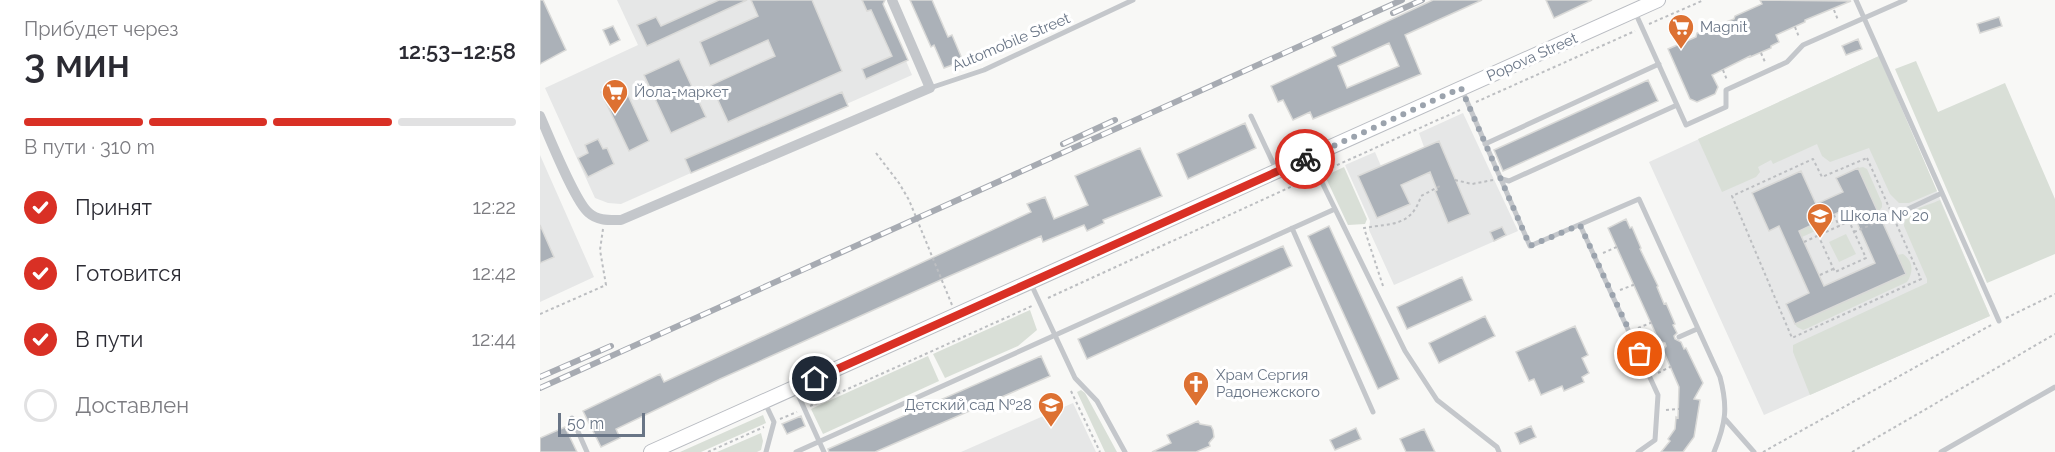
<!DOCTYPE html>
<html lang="ru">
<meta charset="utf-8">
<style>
:root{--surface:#fff;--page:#f7f7f7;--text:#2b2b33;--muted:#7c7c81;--line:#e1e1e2;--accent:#d93025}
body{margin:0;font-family:Raleway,sans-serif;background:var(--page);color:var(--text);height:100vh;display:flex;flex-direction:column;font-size:22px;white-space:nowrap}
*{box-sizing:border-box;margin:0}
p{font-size:20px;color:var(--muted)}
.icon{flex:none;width:33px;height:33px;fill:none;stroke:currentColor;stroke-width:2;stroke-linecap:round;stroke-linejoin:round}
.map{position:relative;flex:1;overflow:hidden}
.side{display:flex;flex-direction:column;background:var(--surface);width:540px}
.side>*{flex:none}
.scale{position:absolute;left:18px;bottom:15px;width:87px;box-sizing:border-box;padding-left:6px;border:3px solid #697586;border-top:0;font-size:16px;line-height:21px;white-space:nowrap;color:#697586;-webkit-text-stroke:4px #fff;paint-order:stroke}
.pin{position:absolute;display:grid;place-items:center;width:51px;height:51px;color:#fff;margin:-26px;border:3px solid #fff;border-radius:50%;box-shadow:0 2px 6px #0007}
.courier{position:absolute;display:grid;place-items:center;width:60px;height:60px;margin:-30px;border:4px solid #d93025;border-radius:50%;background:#fff;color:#222;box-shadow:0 2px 8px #0007}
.head em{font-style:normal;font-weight:600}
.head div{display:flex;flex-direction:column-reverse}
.head{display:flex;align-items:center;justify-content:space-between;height:102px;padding:0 24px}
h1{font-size:39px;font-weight:600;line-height:45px}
.bar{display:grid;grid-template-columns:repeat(4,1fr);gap:9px 6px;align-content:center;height:72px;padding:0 24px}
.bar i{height:8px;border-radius:4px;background:var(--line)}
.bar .active{background:var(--accent)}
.bar p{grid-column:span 4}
ol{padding:0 24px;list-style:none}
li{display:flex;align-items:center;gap:18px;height:66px}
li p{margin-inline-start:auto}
li .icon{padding:6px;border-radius:50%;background:var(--accent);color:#fff;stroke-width:4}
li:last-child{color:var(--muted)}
li i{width:33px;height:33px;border:3px solid var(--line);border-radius:50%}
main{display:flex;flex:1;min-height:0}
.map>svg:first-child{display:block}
.built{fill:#e6e7e7}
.green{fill:#d9dfd7}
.building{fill:#abb1b8;stroke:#dadad8;stroke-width:1.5;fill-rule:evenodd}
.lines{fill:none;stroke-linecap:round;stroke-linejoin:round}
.secondary-casing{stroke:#b9bcc2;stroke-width:16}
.path{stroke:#bcbec1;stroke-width:2;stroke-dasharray:3 3;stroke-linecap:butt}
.lane{stroke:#c4c7cb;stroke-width:5}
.street{stroke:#c4c7cb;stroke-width:10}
.secondary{stroke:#fff;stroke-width:14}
.rail-casing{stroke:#a7abb2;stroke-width:6}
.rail{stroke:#fff;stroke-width:4;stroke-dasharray:11;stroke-linecap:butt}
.done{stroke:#9ba3ad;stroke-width:6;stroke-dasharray:0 10.8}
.route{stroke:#d93025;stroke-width:8}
.labels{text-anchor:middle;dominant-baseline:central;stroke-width:6;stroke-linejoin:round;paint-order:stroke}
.poi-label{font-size:15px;fill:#697586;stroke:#fff;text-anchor:start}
.street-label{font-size:15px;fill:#697586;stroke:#fff}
</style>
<main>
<section class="side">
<div class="head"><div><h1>3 мин</h1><p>Прибудет через</p></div><em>12:53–12:58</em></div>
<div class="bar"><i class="active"></i><i class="active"></i><i class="active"></i><i></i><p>В пути · 310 m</p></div>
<ol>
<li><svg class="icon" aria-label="check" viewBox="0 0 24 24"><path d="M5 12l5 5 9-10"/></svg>Принят<p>12:22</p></li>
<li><svg class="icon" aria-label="check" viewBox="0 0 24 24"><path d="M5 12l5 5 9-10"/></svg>Готовится<p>12:42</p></li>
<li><svg class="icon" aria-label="check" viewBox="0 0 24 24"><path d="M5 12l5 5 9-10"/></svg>В пути<p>12:44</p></li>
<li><i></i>Доставлен</li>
</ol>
</section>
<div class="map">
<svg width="1515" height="452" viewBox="0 0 1515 452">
<rect width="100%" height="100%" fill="#f8f8f6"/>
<!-- built -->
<path class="built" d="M 77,0 L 340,0 L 372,75 L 81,204 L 68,203 L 55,198 L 5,88 L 98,45 Z
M 1339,56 L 1450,316 L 1224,415 L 1109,162 Z
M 923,113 L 978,231 L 854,285 L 829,230 L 830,221 L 805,165 L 835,152 L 841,166 L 884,147 L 879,133 Z
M 0,155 L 54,277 L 0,302 Z
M 533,403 L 556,452 L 421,452 Z"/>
<!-- green -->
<path class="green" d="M 1339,56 L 1397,191 L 1369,203 L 1359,203 L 1350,194 L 1329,148 L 1290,162 L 1282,156 L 1277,144 L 1233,164 L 1231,160 L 1218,167 L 1220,172 L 1216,177 L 1182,192 L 1158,139 Z
M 1376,61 L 1398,112 L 1465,83 L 1515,199 L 1515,254 L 1447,283 L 1355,69 Z
M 804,167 L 827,219 L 825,224 L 808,225 L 785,176 Z
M 1323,167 L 1327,169 L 1342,203 L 1342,207 L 1338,213 L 1318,168 Z
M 1400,200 L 1450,316 L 1270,395 L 1253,352 L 1253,345 L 1387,283 L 1387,279 L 1364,226 C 1365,209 1387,206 1400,200 Z
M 1290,216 L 1293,223 L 1262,237 L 1259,231 Z
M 1306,234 L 1316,254 L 1299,262 L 1289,242 Z
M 1363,254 C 1373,261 1374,271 1367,282 L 1268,328 L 1263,330 L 1257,327 L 1255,324 L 1365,274 L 1357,255 Z
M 490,310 L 497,330 L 478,346 L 405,378 L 393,354 Z
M 388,356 L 399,381 L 283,434 L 271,409 Z
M 541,390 L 545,393 L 577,452 L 565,452 L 537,392 Z
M 223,415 L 226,423 L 161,452 L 140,452 Z
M 221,433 L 223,441 L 221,450 L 217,452 L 177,452 Z"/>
<!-- building -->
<path class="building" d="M 0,0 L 3,0 L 26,50 L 0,64 Z
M 179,0 L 207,0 L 107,46 L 97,25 L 116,17 L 121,26 Z
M 211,0 L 272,0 L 302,71 L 188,122 L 171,85 L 235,56 L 228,40 L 170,66 L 160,42 L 218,16 Z
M 322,0 L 345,0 L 343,4 L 368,60 L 326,79 L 322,69 L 352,56 L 331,10 L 327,11 Z
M 370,0 L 392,0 L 408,37 L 412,35 L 423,61 L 404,68 L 394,45 L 391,47 Z
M 893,0 L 942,0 L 865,35 L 881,74 L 773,119 L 770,112 L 753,120 L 743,100 L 738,102 L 731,86 L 796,56 L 792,47 ZM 849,43 L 859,66 L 807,88 L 798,66 Z
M 1006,0 L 1052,0 L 1014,18 Z
M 1220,0 L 1311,1 L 1265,20 L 1265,22 L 1236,35 L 1239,42 L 1231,46 L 1231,48 L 1210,57 L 1210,56 L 1172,75 L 1178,87 L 1175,94 L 1157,102 L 1150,99 L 1128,49 L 1156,37 L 1157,33 L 1194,19 L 1195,16 L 1222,4 Z
M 1459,17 L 1462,26 L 1440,33 L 1437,24 Z
M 73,26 L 80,40 L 70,45 L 63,30 Z
M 1318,39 L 1322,49 L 1306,55 L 1302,46 Z
M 139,59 L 166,117 L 131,133 L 104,75 Z
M 1108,80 L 1118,101 L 963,171 L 954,150 Z
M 82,82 L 109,141 L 89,151 L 61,92 Z
M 302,92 L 308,106 L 151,173 L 145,159 Z
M 705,123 L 716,148 L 648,179 L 637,154 Z
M 58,139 L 63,149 L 67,148 L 74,164 L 48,177 L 38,158 L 48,153 L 45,145 Z
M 899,141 L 930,214 L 908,223 L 895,191 L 897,190 L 890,172 L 861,185 L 870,204 L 837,218 L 818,176 Z
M 600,148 L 622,196 L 563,220 L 564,223 L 547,231 L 544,225 L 503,242 L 501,236 L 405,278 L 180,379 L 76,429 L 80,438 L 61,447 L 43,411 L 120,374 L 124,382 L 491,212 L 487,204 L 505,197 L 514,219 L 548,205 L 535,176 Z
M 1318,168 L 1366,274 L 1255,324 L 1246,304 L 1269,293 L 1239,226 L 1229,231 L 1212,193 L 1261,171 L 1276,204 L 1303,192 L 1296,178 ZM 1310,207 L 1335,263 L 1284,286 L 1259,231 Z
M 1086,219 L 1090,228 L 1092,227 L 1101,248 L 1100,249 L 1118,286 L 1117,287 L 1124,304 L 1126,303 L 1135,324 L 1133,325 L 1137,333 L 1134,336 L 1135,339 L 1141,342 L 1144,349 L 1146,348 L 1163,383 L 1154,399 L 1160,400 L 1154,437 L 1143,452 L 1121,452 L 1130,441 L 1128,439 L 1135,429 L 1136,417 L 1138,418 L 1139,387 L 1123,350 L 1126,346 L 1125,343 L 1119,341 L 1068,228 Z
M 0,225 L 14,257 L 0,263 Z
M 789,226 L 859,379 L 838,389 L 768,236 Z
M 962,227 L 966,235 L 954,241 L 950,232 Z
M 743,246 L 752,266 L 547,359 L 538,339 Z
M 922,277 L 932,300 L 867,329 L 857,307 Z
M 945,316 L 955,336 L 899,363 L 889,343 Z
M 1035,326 L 1048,355 L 1042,358 L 1049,373 L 1042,377 L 1044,382 L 1024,391 L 1022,386 L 1001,395 L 994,379 L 989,381 L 976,352 Z
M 501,356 L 510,376 L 335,452 L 289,452 L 288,449 Z
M 261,416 L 265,426 L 247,434 L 242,424 Z
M 658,421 L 660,424 L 671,426 L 673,430 L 674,437 L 669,443 L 670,446 L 656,452 L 612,452 L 631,443 L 627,435 Z
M 991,426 L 996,437 L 980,444 L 975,433 Z
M 25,427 L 37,452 L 0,452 L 0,438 Z
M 816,428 L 821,439 L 795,450 L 790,440 Z
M 884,429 L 895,452 L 866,452 L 860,439 Z"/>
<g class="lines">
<!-- secondary casing -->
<g class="secondary-casing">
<path id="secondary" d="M 111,452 L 1118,0"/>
</g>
<!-- path -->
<path class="path" d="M 1294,10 L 1298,20
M 1109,24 L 1164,0
M 1255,27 L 1259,37
M 1221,53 L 1225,62
M 1183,70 L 1187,80
M 936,102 L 1095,31
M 336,153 L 359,183 L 369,200 L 412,305
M 1327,158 L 1381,279 L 1252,338 L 1192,196 L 1273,159 L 1282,177 Z
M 786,170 L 920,110
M 915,180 L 932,184 L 953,180
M 1314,232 L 1345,219
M 1278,235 L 1295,272 L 1326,258 L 1309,221 L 1299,226
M 1264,242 L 1299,226 L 1294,215
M 1063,253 L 1079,246
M 1280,275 L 1293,269
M 843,286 L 824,228 C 852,223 871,227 881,196 L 902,185
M 1080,290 L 1096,284
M 508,298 L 770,178
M 0,314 L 66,285 L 60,250 L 63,229
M 1466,318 L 1515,294
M 1098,328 L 1113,322
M 1118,373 L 1132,366
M 531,391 L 560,452
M 270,406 L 492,306
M 1126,410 L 1139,409
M 240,419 L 257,412
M 168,452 L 224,427
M 1223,452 L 1453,324
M 1312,452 L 1515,334"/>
<!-- lane -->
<path class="lane" d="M 1316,0 L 1402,193
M 1095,12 L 1146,125 L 1186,107 L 1186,90 L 1247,62 L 1263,45 L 1365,0
M 390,88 L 444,70 L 593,0
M 922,90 L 990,246 L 1099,199 L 1180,377 C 1188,407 1186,423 1174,452
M 711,116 L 736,169
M 945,144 L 1119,64
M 770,158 L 865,351 L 897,400 L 957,447 L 959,452
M 962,179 L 969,181 L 1137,105
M 1353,216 L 1402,193 L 1459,321
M 1040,225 L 1118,395 L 1115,440 L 1098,452
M 752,228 L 833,412
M 491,284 L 535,378 L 557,401 L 585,452
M 1139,337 L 1157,329
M 1100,354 L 1121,345
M 255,388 L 284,452
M 225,403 L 234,422 L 226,452
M 32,418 L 47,452
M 1185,419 L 1214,452
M 256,452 L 795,209
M 1401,452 L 1515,387"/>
<!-- street -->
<path class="street" d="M 0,116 C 9,136 35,202 49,213 C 58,221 69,220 81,220 L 390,88 L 352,0"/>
<!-- secondary -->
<use href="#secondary" class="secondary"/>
<!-- rail casing -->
<g class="rail-casing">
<path id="rail" d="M 853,13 L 882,0
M 523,144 L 575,120
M 0,377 L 71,346
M 0,388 L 862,0"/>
</g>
<!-- rail -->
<use href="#rail" class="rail"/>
</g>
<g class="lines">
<!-- done -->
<path class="done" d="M 765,159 L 921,88 L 990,246 L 1040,225 L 1100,354"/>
<!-- route -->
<path class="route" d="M 275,379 L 765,159"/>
</g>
<!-- icons -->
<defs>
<g id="supermarket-pin" transform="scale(1.35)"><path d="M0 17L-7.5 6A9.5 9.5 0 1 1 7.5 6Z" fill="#dd7132" stroke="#fff"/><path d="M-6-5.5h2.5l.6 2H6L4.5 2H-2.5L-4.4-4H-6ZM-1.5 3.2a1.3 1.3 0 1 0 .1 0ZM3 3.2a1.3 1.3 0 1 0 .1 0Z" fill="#fff"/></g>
<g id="school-pin" transform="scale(1.35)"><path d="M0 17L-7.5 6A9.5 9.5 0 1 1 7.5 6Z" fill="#dd7132" stroke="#fff"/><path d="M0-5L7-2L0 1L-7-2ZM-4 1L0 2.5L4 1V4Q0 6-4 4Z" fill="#fff"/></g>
<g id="church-pin" transform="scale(1.35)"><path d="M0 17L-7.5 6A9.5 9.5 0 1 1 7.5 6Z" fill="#dd7132" stroke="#fff"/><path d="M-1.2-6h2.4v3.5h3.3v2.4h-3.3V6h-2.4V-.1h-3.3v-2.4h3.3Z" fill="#fff"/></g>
</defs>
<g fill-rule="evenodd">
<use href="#supermarket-pin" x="1141" y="27"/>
<use href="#supermarket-pin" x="75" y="92"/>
<use href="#school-pin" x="1280" y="216"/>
<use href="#church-pin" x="656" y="384"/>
<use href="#school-pin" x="511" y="405"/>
</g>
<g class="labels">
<!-- poi labels -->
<g class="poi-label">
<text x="1160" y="27">Magnit</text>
<text x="94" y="92">Йола-маркет</text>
<text x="1300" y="216">Школа № 20</text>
<text x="676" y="375">Храм Сергия<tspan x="676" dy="17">Радонежского</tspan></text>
<text x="492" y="405" text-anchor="end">Детский сад №28</text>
</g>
<!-- street labels -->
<g class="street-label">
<text transform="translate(471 42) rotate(-23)">Automobile Street</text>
<text transform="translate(992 57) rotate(-24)">Popova Street</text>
</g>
</g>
</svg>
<div class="scale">50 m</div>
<div class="pin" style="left:1100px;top:354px;background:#ea580c"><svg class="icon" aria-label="bag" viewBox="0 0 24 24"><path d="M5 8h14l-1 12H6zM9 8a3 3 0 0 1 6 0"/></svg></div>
<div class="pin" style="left:275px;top:379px;background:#1f2937"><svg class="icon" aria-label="home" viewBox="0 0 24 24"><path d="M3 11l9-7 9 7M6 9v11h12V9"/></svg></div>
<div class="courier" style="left:765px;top:159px"><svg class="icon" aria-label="bike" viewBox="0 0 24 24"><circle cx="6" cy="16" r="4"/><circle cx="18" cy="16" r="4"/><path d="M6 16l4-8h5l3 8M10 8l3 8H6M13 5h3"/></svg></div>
</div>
</main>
